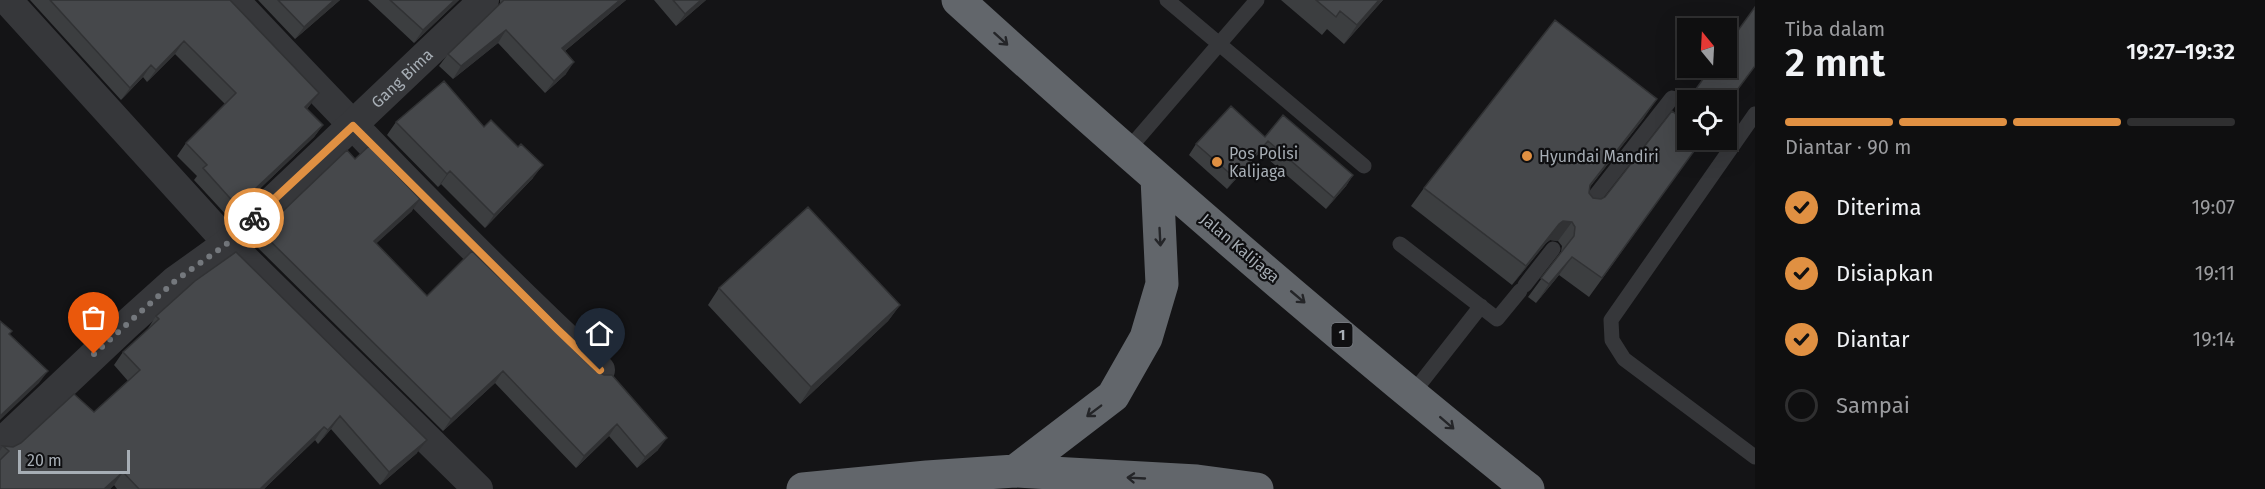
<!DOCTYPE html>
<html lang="id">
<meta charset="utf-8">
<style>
:root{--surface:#0f0f10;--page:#1d1d1e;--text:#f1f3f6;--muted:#9b9c9f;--line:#2f2f30;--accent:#e09042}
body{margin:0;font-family:"Fira Sans",sans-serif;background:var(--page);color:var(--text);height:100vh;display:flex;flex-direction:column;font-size:22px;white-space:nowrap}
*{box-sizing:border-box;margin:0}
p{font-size:20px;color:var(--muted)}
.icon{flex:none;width:33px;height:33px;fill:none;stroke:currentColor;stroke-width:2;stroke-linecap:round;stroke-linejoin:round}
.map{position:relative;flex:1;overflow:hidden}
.details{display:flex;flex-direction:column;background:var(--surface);width:510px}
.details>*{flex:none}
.needle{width:39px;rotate:342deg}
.tools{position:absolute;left:1677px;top:18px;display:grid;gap:12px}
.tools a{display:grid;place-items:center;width:60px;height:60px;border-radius:0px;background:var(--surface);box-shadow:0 6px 24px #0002,0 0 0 2px var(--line);font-size:30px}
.scale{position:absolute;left:18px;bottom:15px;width:112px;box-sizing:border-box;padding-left:6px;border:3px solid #a7aeb5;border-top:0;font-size:16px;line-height:21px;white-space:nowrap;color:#a7aeb5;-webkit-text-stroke:4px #0f0f11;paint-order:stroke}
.pin{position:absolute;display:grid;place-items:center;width:51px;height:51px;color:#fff;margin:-62px -26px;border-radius:50% 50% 50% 0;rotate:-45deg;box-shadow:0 0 6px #0007}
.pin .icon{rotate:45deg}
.courier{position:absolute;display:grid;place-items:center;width:60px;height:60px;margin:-30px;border:4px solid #e09042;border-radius:50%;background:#fff;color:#222;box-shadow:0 2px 8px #0007}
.headline em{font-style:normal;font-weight:600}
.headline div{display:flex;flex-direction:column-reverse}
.headline{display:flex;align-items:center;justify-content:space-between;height:102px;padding:0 30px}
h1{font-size:39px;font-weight:600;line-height:45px}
.bar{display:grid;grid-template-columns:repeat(4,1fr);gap:9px 6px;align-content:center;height:72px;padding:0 30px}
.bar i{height:8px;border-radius:4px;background:var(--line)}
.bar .on{background:var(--accent)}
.bar p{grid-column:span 4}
ol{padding:0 30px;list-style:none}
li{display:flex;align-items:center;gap:18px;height:66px}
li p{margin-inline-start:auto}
li .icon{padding:6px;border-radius:50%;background:var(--accent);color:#111;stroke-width:4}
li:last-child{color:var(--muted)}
li i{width:33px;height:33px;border:3px solid var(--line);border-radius:50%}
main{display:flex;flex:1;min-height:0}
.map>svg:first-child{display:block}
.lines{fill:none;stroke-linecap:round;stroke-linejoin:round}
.lane{stroke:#36373a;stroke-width:15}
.street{stroke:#36373a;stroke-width:30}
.highway{stroke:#62666b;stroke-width:33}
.wall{fill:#3c3e40}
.shaded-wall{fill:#313234}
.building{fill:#46484b;stroke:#313234;stroke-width:1.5}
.oneway{stroke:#242528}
.done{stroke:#74787d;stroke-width:6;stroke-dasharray:0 10.8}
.route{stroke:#e09042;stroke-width:8}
.poi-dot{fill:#e09042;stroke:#0f0f11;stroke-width:2}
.labels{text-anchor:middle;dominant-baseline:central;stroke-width:4.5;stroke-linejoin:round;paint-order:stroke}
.shield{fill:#0f0f11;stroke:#797e84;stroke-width:1.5}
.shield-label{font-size:15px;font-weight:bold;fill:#a7aeb5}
.street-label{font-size:16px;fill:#a7aeb5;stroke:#0f0f11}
.poi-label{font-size:16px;fill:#a7aeb5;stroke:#0f0f11;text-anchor:start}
</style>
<main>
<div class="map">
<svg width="1755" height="489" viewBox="0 0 1755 489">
<rect width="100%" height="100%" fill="#141416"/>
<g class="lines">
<!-- lane -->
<path class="lane" d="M 1167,0 L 1364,166
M 1755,114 L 1611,320 L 1612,340 L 1624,359 L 1755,457
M 1126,152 L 1257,0
M 1585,209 L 1672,98
M 1400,244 L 1497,319 L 1520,291
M 1525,285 L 1553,249
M 1412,394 L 1481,306"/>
<!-- street -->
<g class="street">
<path d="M 7,0 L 228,243 L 478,489"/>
<path d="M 234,0 C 353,126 473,252 600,370"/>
<path id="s1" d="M 0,444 L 126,325 L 175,281 L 228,243 L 484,0"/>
</g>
<!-- highway -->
<path class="highway" d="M 958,0 C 1143,168 1333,333 1528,489
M 1015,471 L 1113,396 L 1146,338 L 1162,284 L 1157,178
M 803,489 L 927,477 L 1015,471 L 1197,481 L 1257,489"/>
</g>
<!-- wall -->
<path class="wall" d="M 30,0 L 230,0 L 319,93 L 307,109 L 323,125 L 314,137 L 229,218 L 194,180 L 197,176 L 177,156 L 186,143 L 225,104 L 175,54 L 147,82 L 143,77 L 121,100 Z
M 258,0 L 340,0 L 295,39 Z
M 368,0 L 459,0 L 414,43 Z
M 500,0 L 626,0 L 565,51 L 566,74 L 545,93 L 498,43 L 453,79 L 439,66 L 448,54 L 500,4 Z
M 654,0 L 706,0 L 676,26 Z
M 1281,0 L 1383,0 L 1344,44 L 1327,29 L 1322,35 Z
M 1644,118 L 1590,187 L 1589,193 L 1593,198 L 1601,199 L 1702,140 L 1589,297 L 1559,275 L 1536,303 L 1528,297 L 1561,252 L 1562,246 L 1558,241 L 1550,240 L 1546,243 L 1512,285 L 1411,206 L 1424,188 Z
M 396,122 L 484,127 L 533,178 L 485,228 L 441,184 L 438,187 L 387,135 Z
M 1265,137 L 1353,175 L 1346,186 L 1326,209 L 1260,152 L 1227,189 L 1189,155 L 1196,144 Z
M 355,159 L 412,211 L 376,243 L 427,296 L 658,450 L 637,468 L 609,436 L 576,468 L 495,383 L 443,431 L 253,243 L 261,232 Z
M 719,288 L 900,305 L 888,321 L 800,404 L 708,305 Z
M 156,316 L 417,453 L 380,485 L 331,429 L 318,444 L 315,440 L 264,489 L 117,489 L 114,485 L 110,489 L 0,489 L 0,451 L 3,446 L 13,447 L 94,412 L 128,381 L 114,365 L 123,352 L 147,330 Z"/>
<!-- shaded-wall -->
<path class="shaded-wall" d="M 334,0 L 340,0 L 295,39 L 304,27 Z
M 455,0 L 459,0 L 414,43 L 423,30 Z
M 620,0 L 626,0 L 554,60 L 562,48 Z
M 701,0 L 706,0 L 676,26 L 685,14 Z
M 1379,0 L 1383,0 L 1344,44 L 1357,25 Z
M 506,30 L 498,43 L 453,79 L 461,66 Z
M 184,41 L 175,54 L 147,82 L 156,70 Z
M 574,62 L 566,74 L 545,93 L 554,81 Z
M 151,65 L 143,77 L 121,100 L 130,88 Z
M 319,93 L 310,105 L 297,119 L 305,107 Z
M 1657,99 L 1644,118 L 1577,203 L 1590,185 Z
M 323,125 L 314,137 L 229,218 L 237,206 Z
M 1268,141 L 1260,152 L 1227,189 L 1235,178 Z
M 543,165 L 533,178 L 485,228 L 494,215 Z
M 450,171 L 441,184 L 438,187 L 447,174 Z
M 1353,175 L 1346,186 L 1326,209 L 1334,198 Z
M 420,199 L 412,211 L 366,253 L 374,241 Z
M 1563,221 L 1572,222 L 1558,241 L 1550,240 L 1546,243 L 1512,285 L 1526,266 L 1559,224 Z
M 1572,257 L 1559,275 L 1536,303 L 1549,284 Z
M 900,305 L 888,321 L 800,404 L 811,387 Z
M 48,371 L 39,383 L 0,420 L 0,416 Z
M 503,371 L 495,383 L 443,431 L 451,419 Z
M 340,416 L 331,429 L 318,444 L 328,430 Z
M 617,424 L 609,436 L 576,468 L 584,456 Z
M 324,427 L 315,440 L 264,489 L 260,489 Z
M 667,438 L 658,450 L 637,468 L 645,457 Z
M 427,440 L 417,453 L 380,485 L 389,472 Z
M 123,472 L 114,485 L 110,489 L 104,489 Z"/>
<!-- building -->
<path class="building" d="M 50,0 L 230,0 L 319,93 L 305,107 L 323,125 L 237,206 L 203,168 L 207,165 L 186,143 L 236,93 L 184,41 L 156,70 L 151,65 L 130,88 Z
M 278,0 L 334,0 L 304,27 Z
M 390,0 L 455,0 L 423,30 Z
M 504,0 L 620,0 L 562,48 L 574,62 L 554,81 L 506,30 L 461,66 L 448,54 Z
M 673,0 L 701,0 L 685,14 Z
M 1316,0 L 1379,0 L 1357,25 L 1340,11 L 1336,17 Z
M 1755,7 L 1755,66 L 1726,105 L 1726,100 L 1688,100 L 1711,68 L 1726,68 L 1726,47 Z
M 1555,20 L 1657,99 L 1590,185 L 1589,193 L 1593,198 L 1601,199 L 1605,197 L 1672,111 L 1677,115 L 1688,101 L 1688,140 L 1702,140 L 1602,278 L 1572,257 L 1549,284 L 1541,278 L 1574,236 L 1575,227 L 1572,222 L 1563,221 L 1559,224 L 1526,266 L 1424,188 Z
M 444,81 L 484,127 L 491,120 L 518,147 L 521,144 L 543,165 L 494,215 L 450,171 L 447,174 L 396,122 Z
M 1231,106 L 1265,137 L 1283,115 L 1353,175 L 1334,198 L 1268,141 L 1235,178 L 1196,144 Z
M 369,146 L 420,199 L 374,241 L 427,296 L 472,251 L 596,371 L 604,375 L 612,375 L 667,438 L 645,457 L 617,424 L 584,456 L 503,371 L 451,419 L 261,232 L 347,150 L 355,159 Z
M 808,207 L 900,305 L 811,387 L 719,288 Z
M 236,252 L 427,440 L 389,472 L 340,416 L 328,430 L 324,427 L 260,489 L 139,489 L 123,472 L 104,489 L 0,489 L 0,460 L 9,451 L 3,446 L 13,447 L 21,443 L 74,394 L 94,412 L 140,370 L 123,352 L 159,319 L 156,316 L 195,281 Z
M 0,321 L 12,331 L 9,334 L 48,371 L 0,416 Z"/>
<!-- one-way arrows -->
<defs><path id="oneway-shaft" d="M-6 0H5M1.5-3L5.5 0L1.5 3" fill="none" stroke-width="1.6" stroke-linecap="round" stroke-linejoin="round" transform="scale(1.5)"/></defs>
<g class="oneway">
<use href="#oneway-shaft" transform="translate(1001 39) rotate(42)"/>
<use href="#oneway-shaft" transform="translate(1160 237) rotate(87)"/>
<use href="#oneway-shaft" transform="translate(1298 297) rotate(40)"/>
<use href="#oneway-shaft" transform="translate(1094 411) rotate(143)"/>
<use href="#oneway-shaft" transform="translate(1447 423) rotate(41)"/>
<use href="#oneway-shaft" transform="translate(1136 478) rotate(-177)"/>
</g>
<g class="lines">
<!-- done -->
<path class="done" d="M 94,354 L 175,281 L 228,243 L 254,218"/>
<!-- route -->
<path class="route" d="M 254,218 L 353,126 L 558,330 L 600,370"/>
</g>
<!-- markers -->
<g class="poi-dot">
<circle cx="1527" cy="156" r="6"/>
<circle cx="1217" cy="162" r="6"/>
</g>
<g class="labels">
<!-- shield labels -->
<rect class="shield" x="1331.5" y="323" width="21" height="24" rx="4.5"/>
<g class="shield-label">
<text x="1342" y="335">1</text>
</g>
<!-- street labels -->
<g class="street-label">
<text stroke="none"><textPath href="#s1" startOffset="544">Gang Bima</textPath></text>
<text transform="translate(1240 248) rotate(40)">Jalan Kalijaga</text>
</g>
<!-- poi labels -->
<g class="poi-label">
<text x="1229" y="153">Pos Polisi<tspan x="1229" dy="18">Kalijaga</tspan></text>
<text x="1539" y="156">Hyundai Mandiri</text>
</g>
</g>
</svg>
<div class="tools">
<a><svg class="needle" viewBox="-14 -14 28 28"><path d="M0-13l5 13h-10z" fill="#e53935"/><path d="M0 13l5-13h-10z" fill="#9b9c9f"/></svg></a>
<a><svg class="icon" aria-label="locate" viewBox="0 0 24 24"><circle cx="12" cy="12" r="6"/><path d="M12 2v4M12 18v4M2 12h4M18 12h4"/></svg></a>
</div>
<div class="scale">20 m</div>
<div class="pin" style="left:94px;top:354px;background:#ea580c"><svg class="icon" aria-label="bag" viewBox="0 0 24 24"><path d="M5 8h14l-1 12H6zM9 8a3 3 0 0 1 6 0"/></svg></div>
<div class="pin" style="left:600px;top:370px;background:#1f2937"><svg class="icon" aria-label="home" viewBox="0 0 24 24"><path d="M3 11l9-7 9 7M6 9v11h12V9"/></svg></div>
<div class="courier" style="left:254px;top:218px"><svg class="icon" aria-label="bike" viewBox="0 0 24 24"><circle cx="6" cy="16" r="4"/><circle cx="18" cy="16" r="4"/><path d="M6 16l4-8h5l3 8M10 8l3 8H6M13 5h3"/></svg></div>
</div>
<section class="details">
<div class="headline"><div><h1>2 mnt</h1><p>Tiba dalam</p></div><em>19:27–19:32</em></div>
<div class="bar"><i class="on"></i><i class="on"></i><i class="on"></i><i></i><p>Diantar · 90 m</p></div>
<ol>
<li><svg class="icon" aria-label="check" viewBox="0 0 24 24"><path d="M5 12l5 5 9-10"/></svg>Diterima<p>19:07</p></li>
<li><svg class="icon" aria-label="check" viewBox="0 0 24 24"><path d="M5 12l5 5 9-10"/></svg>Disiapkan<p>19:11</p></li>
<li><svg class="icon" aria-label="check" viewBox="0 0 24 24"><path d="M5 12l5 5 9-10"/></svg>Diantar<p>19:14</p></li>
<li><i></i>Sampai</li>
</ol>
</section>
</main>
